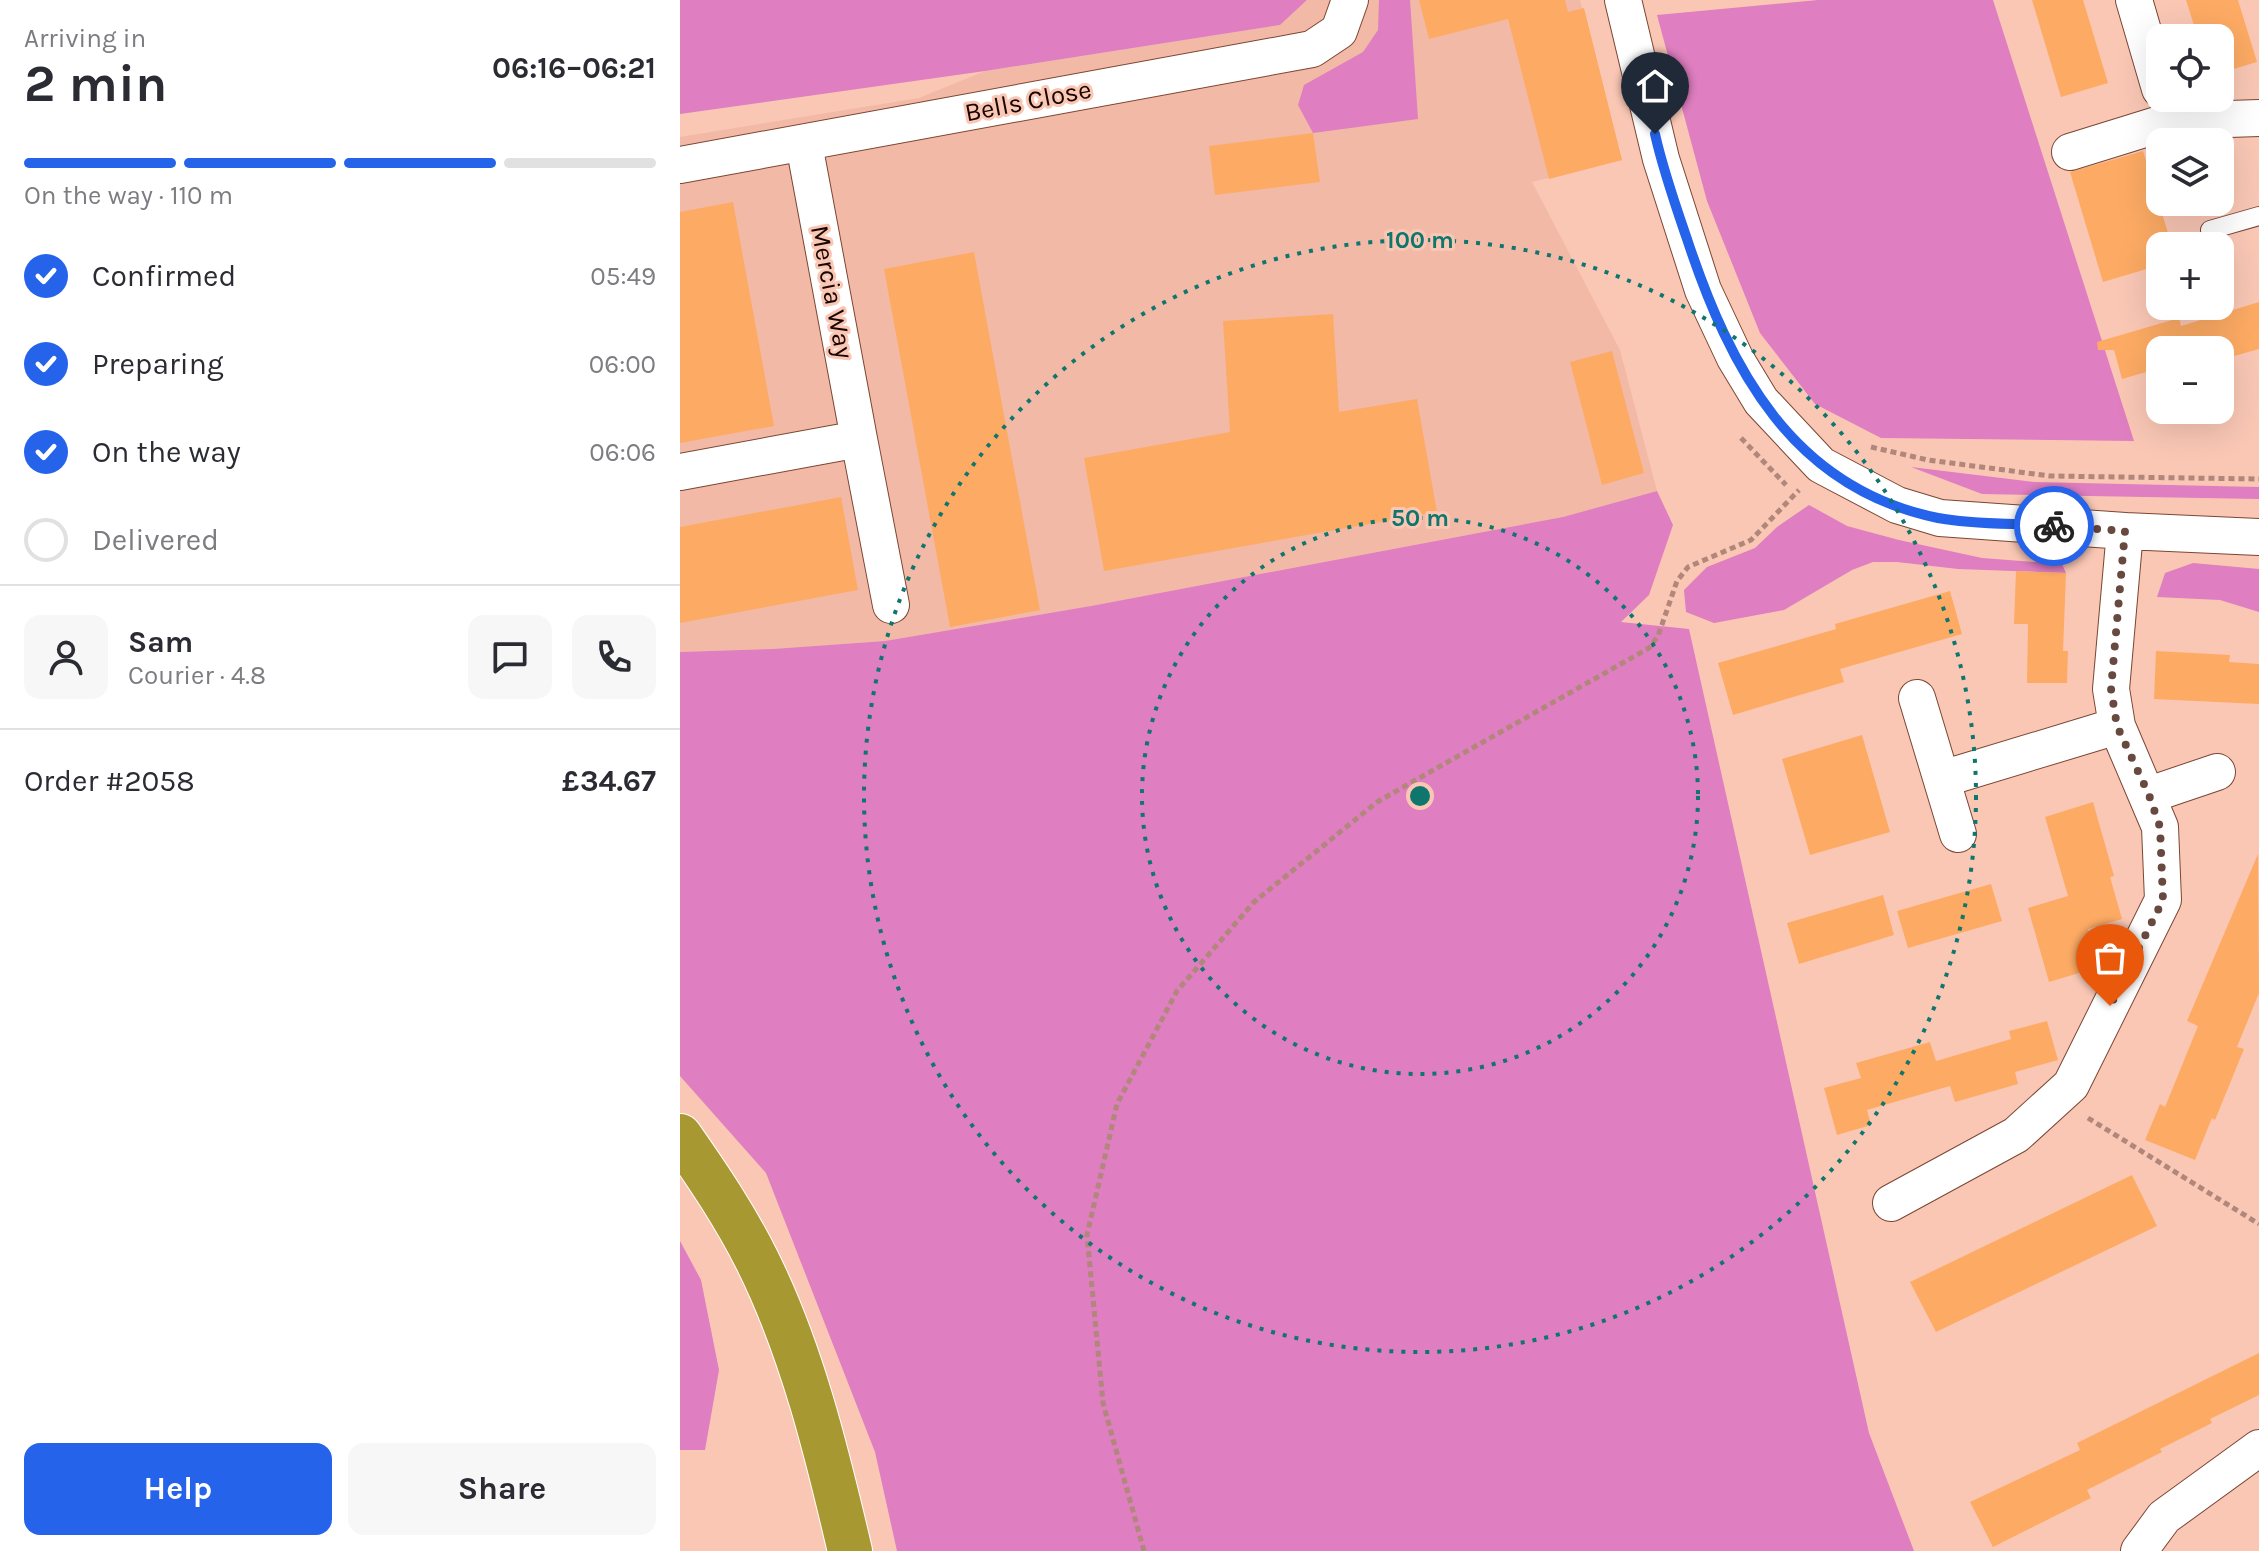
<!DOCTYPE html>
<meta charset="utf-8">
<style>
:root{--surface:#fff;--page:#f7f7f7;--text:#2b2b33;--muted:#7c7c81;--line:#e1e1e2;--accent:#2563eb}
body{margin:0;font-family:Karla,sans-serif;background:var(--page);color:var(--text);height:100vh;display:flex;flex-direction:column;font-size:30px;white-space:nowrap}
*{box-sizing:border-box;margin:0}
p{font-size:26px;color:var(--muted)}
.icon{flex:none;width:44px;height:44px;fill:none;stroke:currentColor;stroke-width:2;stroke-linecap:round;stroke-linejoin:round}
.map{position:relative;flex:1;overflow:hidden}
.panel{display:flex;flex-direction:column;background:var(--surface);width:680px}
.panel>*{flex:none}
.controls{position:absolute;left:1466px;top:24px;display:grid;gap:16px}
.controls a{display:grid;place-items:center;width:88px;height:88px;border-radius:16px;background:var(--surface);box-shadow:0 8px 32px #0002;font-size:40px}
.pin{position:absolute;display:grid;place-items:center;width:68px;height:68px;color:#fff;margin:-82px -34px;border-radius:50% 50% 50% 0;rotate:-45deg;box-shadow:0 0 8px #0007}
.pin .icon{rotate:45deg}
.courier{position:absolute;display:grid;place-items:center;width:80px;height:80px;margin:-40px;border:6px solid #2563eb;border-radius:50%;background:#fff;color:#222;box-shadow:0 2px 10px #0007}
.overview em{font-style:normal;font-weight:700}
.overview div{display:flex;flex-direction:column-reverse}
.overview{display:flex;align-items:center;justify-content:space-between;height:136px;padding:0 24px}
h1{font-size:52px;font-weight:700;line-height:60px}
.bar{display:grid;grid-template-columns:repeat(4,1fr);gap:12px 8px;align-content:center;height:96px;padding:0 24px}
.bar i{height:10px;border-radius:6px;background:var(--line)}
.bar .current{background:var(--accent)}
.bar p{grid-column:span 4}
.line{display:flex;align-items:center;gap:20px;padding:0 24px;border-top:2px solid var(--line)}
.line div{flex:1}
.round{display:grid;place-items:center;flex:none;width:84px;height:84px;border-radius:16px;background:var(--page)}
ol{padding:0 24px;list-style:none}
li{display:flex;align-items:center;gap:24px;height:88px}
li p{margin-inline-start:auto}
li .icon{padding:8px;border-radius:50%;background:var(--accent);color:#fff;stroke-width:4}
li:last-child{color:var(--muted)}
li i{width:44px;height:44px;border:4px solid var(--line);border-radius:50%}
.action{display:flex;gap:16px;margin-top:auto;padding:16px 24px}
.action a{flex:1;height:92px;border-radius:16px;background:var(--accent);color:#fff;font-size:32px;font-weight:700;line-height:92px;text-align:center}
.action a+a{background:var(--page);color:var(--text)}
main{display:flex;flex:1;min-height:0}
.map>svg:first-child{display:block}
.built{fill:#f2b9a6}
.green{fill:#df7ec0}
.building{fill:#fdab64}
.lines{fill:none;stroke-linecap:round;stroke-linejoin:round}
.lane-casing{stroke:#7b4633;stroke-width:20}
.street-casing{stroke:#7b4633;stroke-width:38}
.highway-casing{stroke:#fff;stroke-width:46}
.path{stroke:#b0877a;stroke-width:5;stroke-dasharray:6 4;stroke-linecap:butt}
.lane{stroke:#fff;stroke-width:18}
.street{stroke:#fff;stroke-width:36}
.highway{stroke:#a89831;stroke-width:44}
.done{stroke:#684940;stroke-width:8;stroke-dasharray:0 14.4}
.route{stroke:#2563eb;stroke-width:10}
.ring{fill:none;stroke:#0f766e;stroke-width:4;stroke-dasharray:4 8}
.labels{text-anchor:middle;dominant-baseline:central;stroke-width:6;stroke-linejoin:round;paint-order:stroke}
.street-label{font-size:26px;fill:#190501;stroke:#fac7b5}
.centre{fill:#0f766e;stroke:#fac7b5;stroke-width:4}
.ring-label{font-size:24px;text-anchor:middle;font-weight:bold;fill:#0f766e;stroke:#fac7b5;stroke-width:6;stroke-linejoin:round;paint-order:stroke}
</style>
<main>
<section class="panel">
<div class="overview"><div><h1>2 min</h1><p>Arriving in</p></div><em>06:16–06:21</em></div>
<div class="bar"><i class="current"></i><i class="current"></i><i class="current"></i><i></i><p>On the way · 110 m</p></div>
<ol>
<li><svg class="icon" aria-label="check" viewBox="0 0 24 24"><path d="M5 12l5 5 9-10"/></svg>Confirmed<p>05:49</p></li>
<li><svg class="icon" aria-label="check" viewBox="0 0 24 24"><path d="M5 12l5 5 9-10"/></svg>Preparing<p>06:00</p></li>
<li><svg class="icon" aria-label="check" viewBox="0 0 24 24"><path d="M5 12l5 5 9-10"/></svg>On the way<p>06:06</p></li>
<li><i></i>Delivered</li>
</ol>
<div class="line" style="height:144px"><a class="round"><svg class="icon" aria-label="person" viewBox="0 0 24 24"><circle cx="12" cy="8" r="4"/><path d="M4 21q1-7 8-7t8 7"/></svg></a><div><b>Sam</b><p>Courier · 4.8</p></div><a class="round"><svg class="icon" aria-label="chat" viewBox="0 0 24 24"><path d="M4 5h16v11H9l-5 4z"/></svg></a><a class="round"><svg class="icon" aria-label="phone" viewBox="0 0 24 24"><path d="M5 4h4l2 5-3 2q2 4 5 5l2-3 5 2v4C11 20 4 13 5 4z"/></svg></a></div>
<div class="line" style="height:104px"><div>Order #2058</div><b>£34.67</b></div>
<div class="action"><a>Help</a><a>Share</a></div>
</section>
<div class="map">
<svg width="1579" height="1551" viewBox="0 0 1579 1551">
<rect width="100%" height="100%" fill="#fac7b5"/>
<!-- built -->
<path class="built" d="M 627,0 L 900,0 L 942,160 L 852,182 L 940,350 L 977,491 L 883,517 L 411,606 L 205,641 L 93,649 L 0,652 L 0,137 L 239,98 L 305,71 L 600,25 Z"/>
<!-- green -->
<path class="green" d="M 0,0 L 627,0 L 600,25 L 305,71 L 0,114 Z
M 699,0 L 730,0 L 738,119 L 633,133 L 618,105 L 624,85 L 683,52 L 698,30 Z
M 1138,0 L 1313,0 L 1454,441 L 1201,438 L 1135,404 L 1080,333 L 1027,201 L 977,15 Z
M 1231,467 L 1354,482 L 1579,487 L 1579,499 L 1302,494 Z
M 977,491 L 993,525 L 969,595 L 941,622 L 1009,629 L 1189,1433 L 1234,1551 L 217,1551 L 195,1452 L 86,1173 L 0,1076 L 0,652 L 93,649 L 205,641 L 411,606 L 883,517 Z
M 1129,505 L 1167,526 L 1219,540 L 1302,558 L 1382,564 L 1386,573 L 1278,569 L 1217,562 L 1193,562 L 1172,570 L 1104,610 L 1034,623 L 1006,612 L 1004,590 L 1027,567 L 1075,548 L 1097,527 Z
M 1513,563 L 1579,569 L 1579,612 L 1540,600 L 1477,597 L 1485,573 Z
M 0,1241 L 21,1280 L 39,1370 L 25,1450 L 0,1450 Z"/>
<!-- building -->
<path class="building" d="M 739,0 L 885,0 L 888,12 L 904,8 L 942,160 L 869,179 L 828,19 L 749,39 Z
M 1352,0 L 1403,0 L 1428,83 L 1381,97 Z
M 1506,0 L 1558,0 L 1577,62 L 1540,73 L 1540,38 L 1518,38 Z
M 633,133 L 640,182 L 535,195 L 529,146 Z
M 1463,151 L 1492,246 L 1480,246 L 1480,265 L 1423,282 L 1390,172 Z
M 53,202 L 94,426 L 0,443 L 0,212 Z
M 294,252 L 360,610 L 270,627 L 204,269 Z
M 1579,302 L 1579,349 L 1540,360 L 1540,350 L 1480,350 L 1480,368 L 1442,379 L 1434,350 L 1418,350 L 1417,342 L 1499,318 L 1501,326 Z
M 653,314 L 659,412 L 737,399 L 757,512 L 424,571 L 404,458 L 550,432 L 543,321 Z
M 932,351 L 964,473 L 922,485 L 890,362 Z
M 161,497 L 178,590 L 0,623 L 0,527 Z
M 1336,571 L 1386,573 L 1383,651 L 1388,651 L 1387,683 L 1347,683 L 1348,624 L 1334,624 Z
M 1270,591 L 1282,634 L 1160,669 L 1164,682 L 1053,715 L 1038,663 L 1156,629 L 1155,624 Z
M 1476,651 L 1550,655 L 1549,662 L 1579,664 L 1579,704 L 1474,699 Z
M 1182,735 L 1210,832 L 1130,855 L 1102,759 Z
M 1413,802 L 1434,876 L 1430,877 L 1442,919 L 1408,929 L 1419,967 L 1369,982 L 1348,908 L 1388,896 L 1365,817 Z
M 1578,854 L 1579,993 L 1557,1047 L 1564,1049 L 1535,1120 L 1532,1118 L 1515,1160 L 1465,1140 L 1480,1104 L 1485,1107 L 1518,1026 L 1507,1021 Z
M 1311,884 L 1322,921 L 1228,948 L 1217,911 Z
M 1203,895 L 1214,935 L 1119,964 L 1107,923 Z
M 1367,1021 L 1378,1060 L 1335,1072 L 1338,1084 L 1275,1102 L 1270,1086 L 1187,1110 L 1191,1125 L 1157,1135 L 1144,1088 L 1181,1078 L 1176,1063 L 1250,1042 L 1256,1061 L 1331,1039 L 1329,1031 Z
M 1452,1175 L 1477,1226 L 1256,1332 L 1230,1282 Z
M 1579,1353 L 1579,1395 L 1530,1419 L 1532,1423 L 1480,1449 L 1482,1452 L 1407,1490 L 1411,1498 L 1313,1547 L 1290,1502 L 1400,1450 L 1397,1443 Z"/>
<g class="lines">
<!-- lane casing -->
<g class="lane-casing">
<path id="lane" d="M 1530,230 L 1579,216"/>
</g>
<!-- street casing -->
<g class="street-casing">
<path id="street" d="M 943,0 L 981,159 L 1023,290 L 1055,358 L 1081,401 L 1141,465 L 1217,505 L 1260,518 L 1445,531 L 1579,537
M 1454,0 L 1480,89
M 1390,152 L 1490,121 L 1579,118
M 0,165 L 632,49 L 659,31 L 670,0
M 179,439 L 211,605
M 0,472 L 179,439 L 124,144
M 1237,698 L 1278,834
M 1262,779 L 1437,726
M 1469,795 L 1537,772
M 1211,1203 L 1336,1135 L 1391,1085 L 1483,900 L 1480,827 L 1437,726 L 1431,689 L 1445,531
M 1459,1551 L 1484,1517 L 1579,1448"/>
</g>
<!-- highway casing -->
<g class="highway-casing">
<path id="highway" d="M 0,1136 C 28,1176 55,1216 77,1260 C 122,1350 147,1453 170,1551"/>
</g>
<!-- path -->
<path class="path" d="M 1061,438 L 1106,485
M 1191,447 L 1248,460 L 1370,476 L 1579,479
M 1408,1118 L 1579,1224
M 464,1551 L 423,1403 L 407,1235 L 437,1104 L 497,991 L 574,902 L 697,802 L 969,648 L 978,636 L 997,581 L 1008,567 L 1071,540 L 1119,490"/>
<!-- lane -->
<use href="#lane" class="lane"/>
<!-- street -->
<use href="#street" class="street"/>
<!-- highway -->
<use href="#highway" class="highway"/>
</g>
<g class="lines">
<!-- done -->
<path class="done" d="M 1374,526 L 1445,531 L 1431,689 L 1437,726 L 1469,795 L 1480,827 L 1483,900 L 1430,1006"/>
<!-- route -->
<path class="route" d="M 975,134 C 983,170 995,204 1007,239 C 1050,369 1112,488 1258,518 C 1295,525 1336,523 1374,526"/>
</g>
<!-- distance rings -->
<g class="ring">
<circle cx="740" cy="796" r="278"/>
<circle cx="740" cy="796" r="556"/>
</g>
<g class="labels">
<!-- street labels -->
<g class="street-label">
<text transform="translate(348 101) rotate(-11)">Bells Close</text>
<text transform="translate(152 292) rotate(79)">Mercia Way</text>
</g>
</g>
<circle cx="740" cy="796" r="12" class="centre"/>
<g class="ring-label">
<text x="740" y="248">100 m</text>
<text x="740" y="526">50 m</text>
</g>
</svg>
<div class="controls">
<a><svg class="icon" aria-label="locate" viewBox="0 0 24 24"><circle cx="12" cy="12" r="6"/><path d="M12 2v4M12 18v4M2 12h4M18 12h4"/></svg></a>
<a><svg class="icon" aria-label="layers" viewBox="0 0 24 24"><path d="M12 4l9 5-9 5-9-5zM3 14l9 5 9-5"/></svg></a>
<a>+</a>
<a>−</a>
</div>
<div class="pin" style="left:1430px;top:1006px;background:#ea580c"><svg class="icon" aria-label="bag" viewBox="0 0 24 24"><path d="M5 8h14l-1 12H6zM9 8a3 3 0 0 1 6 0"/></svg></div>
<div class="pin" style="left:975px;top:134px;background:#1f2937"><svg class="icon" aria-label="home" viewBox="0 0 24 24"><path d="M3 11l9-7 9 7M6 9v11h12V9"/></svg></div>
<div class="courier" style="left:1374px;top:526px"><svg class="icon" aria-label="bike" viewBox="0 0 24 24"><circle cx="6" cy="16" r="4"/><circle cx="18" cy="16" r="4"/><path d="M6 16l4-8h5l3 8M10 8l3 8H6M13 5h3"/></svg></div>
</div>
</main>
